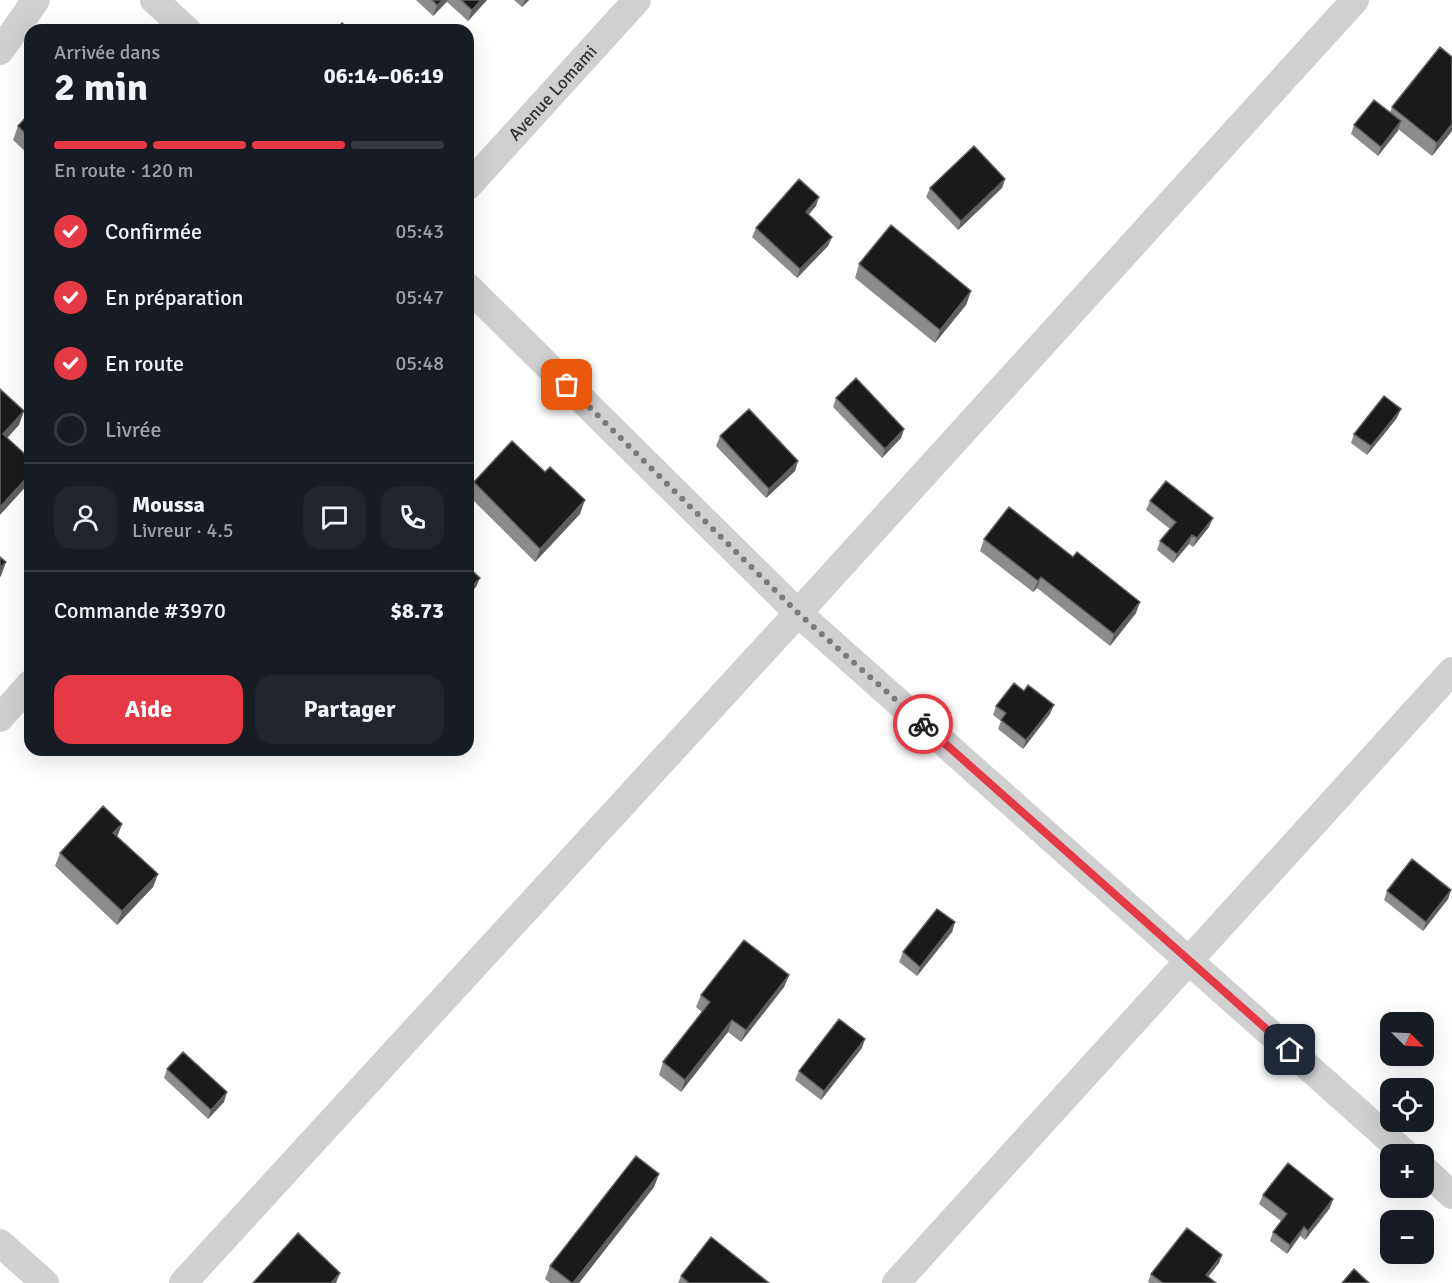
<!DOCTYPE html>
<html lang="fr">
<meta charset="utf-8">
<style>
:root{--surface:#171b24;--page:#20242c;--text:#f1f3f6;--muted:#9ea1a6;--line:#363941;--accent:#e63946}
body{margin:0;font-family:Signika,sans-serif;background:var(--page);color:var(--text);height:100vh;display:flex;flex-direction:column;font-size:22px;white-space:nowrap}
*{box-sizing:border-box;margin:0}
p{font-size:20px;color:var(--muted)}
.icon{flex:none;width:33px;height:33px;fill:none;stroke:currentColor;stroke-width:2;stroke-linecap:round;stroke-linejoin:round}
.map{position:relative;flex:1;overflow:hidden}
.sheet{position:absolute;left:24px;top:24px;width:450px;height:732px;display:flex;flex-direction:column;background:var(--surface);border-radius:18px;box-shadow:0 6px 24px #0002}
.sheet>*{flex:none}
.needle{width:39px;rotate:114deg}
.controls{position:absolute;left:1380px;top:1012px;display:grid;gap:12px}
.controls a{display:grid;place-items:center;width:54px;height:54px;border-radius:12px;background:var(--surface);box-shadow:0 6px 24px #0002;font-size:30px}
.pin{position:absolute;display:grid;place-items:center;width:51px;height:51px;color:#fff;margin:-26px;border-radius:12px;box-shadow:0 3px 9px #0006}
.courier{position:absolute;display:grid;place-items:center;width:60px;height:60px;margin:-30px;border:4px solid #e63946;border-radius:50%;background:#fff;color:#222;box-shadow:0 2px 8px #0007}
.head em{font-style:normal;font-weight:700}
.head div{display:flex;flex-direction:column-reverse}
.head{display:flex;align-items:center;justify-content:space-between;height:102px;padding:0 30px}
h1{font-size:39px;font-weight:700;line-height:45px}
.bar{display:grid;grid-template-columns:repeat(4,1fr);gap:9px 6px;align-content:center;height:72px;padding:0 30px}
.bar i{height:8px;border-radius:4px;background:var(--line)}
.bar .active{background:var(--accent)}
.bar p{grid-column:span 4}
.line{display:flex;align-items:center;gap:15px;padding:0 30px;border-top:2px solid var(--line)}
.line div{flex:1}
.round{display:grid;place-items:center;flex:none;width:63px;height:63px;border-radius:18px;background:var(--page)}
ol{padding:0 30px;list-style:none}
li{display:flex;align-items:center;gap:18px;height:66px}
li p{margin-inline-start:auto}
li .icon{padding:6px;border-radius:50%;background:var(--accent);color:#fff;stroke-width:4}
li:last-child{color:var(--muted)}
li i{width:33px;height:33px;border:3px solid var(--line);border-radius:50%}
.cta{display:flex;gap:12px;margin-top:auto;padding:12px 30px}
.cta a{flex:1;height:69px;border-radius:18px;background:var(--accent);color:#fff;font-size:24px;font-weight:700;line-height:69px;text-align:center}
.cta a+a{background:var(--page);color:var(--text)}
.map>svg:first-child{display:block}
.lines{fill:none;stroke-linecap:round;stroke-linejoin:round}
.minor{stroke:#d0d0d0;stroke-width:28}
.wall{fill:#8c8c8c}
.shaded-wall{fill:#5f5f5f}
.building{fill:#1a1a1a;stroke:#5f5f5f;stroke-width:1.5}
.done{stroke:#7a7a7a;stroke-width:6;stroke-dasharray:0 10.8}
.route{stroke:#e63946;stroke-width:8}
.labels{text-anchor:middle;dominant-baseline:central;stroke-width:6;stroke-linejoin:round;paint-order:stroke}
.street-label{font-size:18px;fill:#333;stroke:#fff}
</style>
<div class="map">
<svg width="1452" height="1283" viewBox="0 0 1452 1283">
<rect width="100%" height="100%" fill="#fff"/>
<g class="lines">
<!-- minor -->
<g class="minor">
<path d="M 154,0 L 187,30"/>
<path d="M 0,51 L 36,0"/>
<path id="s1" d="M 468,186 L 637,0"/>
<path d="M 468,287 L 798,613 L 1407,1155"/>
<path d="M 0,718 L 30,684"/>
<path d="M 1424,1169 L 1452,1195"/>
<path d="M 0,1243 L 45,1283"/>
<path d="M 183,1283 L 798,613 L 1355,0"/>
<path d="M 896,1283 L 1452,671"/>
</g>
</g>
<!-- wall -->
<path class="wall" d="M 416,0 L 487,0 L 468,21 L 447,2 L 433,16 Z
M 514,0 L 529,0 L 522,7 Z
M 1452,57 L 1452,131 L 1432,156 L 1398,129 L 1378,156 L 1351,134 L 1354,125 L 1390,113 L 1392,107 Z
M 30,113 L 30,156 L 13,140 L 18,126 Z
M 1005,179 L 1002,188 L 958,230 L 926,197 L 930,188 Z
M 816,206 L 808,215 L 832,237 L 828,246 L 797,278 L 752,237 L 756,228 Z
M 859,264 L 971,291 L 966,305 L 935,343 L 855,278 Z
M 836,398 L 904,429 L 901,438 L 882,458 L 833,407 Z
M 1397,418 L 1367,455 L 1351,443 L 1354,434 Z
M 720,436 L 798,461 L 795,471 L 766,498 L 716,446 Z
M 474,482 L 580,514 L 535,562 L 469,496 Z
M 1150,501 L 1209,527 L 1193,547 L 1189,544 L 1173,563 L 1157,550 L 1160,541 L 1170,529 L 1146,510 Z
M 984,539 L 1136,613 L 1110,646 L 1037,588 L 1033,592 L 980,551 Z
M 996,706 L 1050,714 L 1023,749 L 998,729 L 1001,721 L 993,715 Z
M 122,824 L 117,837 L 158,874 L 153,887 L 117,925 L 55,866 L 60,853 Z
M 1451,890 L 1448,899 L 1423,931 L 1384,900 L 1387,891 Z
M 955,922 L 952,932 L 917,976 L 899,962 L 903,952 Z
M 789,975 L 784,987 L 741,1042 L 728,1032 L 681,1092 L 659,1075 L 663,1062 L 702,1012 L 696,1007 L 701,995 Z
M 862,1048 L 821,1100 L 795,1080 L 799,1071 Z
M 167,1069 L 224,1102 L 208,1119 L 164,1078 Z
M 659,1174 L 654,1187 L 579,1283 L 550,1283 L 545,1279 L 550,1266 Z
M 1263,1195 L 1330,1208 L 1305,1240 L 1300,1236 L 1287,1254 L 1270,1241 L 1273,1232 L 1281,1221 L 1259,1204 Z
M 1222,1255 L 1219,1263 L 1208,1277 L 1216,1283 L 1150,1283 L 1148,1282 L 1151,1274 Z
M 681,1276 L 769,1283 L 678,1283 Z"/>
<!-- shaded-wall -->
<path class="shaded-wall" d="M 443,0 L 448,0 L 433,16 L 437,5 Z
M 481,0 L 487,0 L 468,21 L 472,10 Z
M 525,0 L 529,0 L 522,7 Z
M 1401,121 L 1398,131 L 1378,156 L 1381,147 Z
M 1452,124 L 1452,131 L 1432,156 L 1437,143 Z
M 1005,179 L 1002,188 L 958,230 L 961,221 Z
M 819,197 L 816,206 L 803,221 L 806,212 Z
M 832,237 L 828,246 L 797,278 L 800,269 Z
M 971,291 L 966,305 L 935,343 L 940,330 Z
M 1401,409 L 1397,418 L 1367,455 L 1371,446 Z
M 24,411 L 19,425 L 0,446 L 3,434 Z
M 904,429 L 901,438 L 882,458 L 885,449 Z
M 798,461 L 795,471 L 766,498 L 769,489 Z
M 30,474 L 30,482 L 0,515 L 0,507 Z
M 585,500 L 580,514 L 535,562 L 540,549 Z
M 1213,518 L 1209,527 L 1193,547 L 1197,538 Z
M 1192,535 L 1189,544 L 1173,563 L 1177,554 Z
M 6,562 L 1,576 L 0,577 L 0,568 Z
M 1041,577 L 1037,588 L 1033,592 L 1038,581 Z
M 480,578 L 476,587 L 468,596 L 468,590 Z
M 1140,602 L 1136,613 L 1110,646 L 1114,634 Z
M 1054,705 L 1050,714 L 1023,749 L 1026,740 Z
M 122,824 L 117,837 L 113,833 Z
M 158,874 L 153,887 L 117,925 L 122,911 Z
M 1451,890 L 1448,899 L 1423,931 L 1426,922 Z
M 955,922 L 952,932 L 917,976 L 920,967 Z
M 789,975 L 784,987 L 741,1042 L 746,1030 Z
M 732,1020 L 728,1032 L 681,1092 L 685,1080 Z
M 865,1039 L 862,1048 L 821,1100 L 824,1091 Z
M 227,1092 L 224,1102 L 208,1119 L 211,1110 Z
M 659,1174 L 654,1187 L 579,1283 L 573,1283 Z
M 1333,1199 L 1330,1208 L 1305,1240 L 1308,1231 Z
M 1304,1227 L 1300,1236 L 1287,1254 L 1290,1245 Z
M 1222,1255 L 1219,1263 L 1203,1283 L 1206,1275 Z
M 340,1273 L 336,1283 L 331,1283 Z"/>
<!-- building -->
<path class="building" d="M 432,0 L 443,0 L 437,5 Z
M 461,0 L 481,0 L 472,10 Z
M 342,23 L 350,30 L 336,30 Z
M 1440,47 L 1452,57 L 1452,124 L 1437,143 L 1392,107 Z
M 1374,100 L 1401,121 L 1381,147 L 1354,125 Z
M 30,113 L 30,138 L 18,126 Z
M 974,146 L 1005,179 L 961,221 L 930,188 Z
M 799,179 L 819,197 L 806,212 L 832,237 L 800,269 L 756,228 Z
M 891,225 L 971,291 L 940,330 L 859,264 Z
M 856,378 L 904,429 L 885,449 L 836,398 Z
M 0,389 L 24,411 L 3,434 L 30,459 L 30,474 L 0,507 Z
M 1384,396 L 1401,409 L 1371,446 L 1354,434 Z
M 749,409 L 798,461 L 769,489 L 720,436 Z
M 512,441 L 545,472 L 550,467 L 585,500 L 540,549 L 474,482 Z
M 1166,481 L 1213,518 L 1197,538 L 1192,535 L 1177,554 L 1160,541 L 1176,522 L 1150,501 Z
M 1009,507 L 1073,557 L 1077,552 L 1140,602 L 1114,634 L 1041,577 L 1038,581 L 984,539 Z
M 0,557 L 6,562 L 0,568 Z
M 468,567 L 480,578 L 468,590 Z
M 1014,683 L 1024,691 L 1028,685 L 1054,705 L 1026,740 L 1001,720 L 1006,713 L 996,706 Z
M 103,806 L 122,824 L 113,833 L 158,874 L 122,911 L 60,853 Z
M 1412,859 L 1451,890 L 1426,922 L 1387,891 Z
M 937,909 L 955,922 L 920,967 L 903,952 Z
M 744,940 L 789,975 L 746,1030 L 732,1020 L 685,1080 L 663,1062 L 710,1002 L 701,995 Z
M 839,1019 L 865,1039 L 824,1091 L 799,1071 Z
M 183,1052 L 227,1092 L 211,1110 L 167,1069 Z
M 636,1156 L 659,1174 L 573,1283 L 572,1283 L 550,1266 Z
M 1288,1163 L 1333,1199 L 1308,1231 L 1304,1227 L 1290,1245 L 1273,1232 L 1287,1214 L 1263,1195 Z
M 1187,1228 L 1222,1255 L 1206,1275 L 1216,1283 L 1163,1283 L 1151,1274 Z
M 298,1233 L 340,1273 L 331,1283 L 253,1283 Z
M 711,1237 L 769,1283 L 689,1283 L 681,1276 Z
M 1354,1269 L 1369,1283 L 1342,1283 Z"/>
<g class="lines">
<!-- done -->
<path class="done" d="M 567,385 L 798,613 L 923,724"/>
<!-- route -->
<path class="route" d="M 923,724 L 1290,1050"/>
</g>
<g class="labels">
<!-- street labels -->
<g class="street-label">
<text stroke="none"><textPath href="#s1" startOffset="126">Avenue Lomami</textPath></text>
</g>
</g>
</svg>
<div class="controls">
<a><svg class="needle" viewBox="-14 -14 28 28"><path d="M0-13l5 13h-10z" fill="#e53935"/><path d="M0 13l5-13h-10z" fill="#9ea1a6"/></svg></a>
<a><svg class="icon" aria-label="locate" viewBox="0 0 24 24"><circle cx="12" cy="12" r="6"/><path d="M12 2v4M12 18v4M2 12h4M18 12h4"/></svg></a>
<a>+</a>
<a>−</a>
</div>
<div class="pin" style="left:567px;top:385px;background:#ea580c"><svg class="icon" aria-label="bag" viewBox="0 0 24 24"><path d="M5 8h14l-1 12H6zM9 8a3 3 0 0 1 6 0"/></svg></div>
<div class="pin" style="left:1290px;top:1050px;background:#1f2937"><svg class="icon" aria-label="home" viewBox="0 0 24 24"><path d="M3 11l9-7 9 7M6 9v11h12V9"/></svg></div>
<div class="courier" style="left:923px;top:724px"><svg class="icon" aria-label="bike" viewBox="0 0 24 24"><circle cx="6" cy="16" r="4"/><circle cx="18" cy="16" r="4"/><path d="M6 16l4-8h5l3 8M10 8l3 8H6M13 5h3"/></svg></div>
<section class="sheet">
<div class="head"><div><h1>2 min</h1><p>Arrivée dans</p></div><em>06:14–06:19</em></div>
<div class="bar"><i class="active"></i><i class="active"></i><i class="active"></i><i></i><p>En route · 120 m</p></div>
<ol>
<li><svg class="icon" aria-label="check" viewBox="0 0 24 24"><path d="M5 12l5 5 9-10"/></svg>Confirmée<p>05:43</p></li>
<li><svg class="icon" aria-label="check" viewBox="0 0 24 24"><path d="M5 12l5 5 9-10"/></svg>En préparation<p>05:47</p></li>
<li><svg class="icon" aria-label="check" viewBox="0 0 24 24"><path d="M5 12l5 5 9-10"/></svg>En route<p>05:48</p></li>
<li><i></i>Livrée</li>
</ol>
<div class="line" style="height:108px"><a class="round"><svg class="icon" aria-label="person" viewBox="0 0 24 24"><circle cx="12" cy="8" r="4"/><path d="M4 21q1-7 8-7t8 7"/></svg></a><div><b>Moussa</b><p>Livreur · 4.5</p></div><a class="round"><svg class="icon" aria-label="chat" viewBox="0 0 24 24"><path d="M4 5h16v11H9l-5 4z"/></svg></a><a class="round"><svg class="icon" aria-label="phone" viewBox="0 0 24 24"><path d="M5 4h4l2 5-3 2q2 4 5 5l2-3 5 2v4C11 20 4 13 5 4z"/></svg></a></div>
<div class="line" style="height:78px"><div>Commande #3970</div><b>$8.73</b></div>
<div class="cta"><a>Aide</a><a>Partager</a></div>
</section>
</div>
